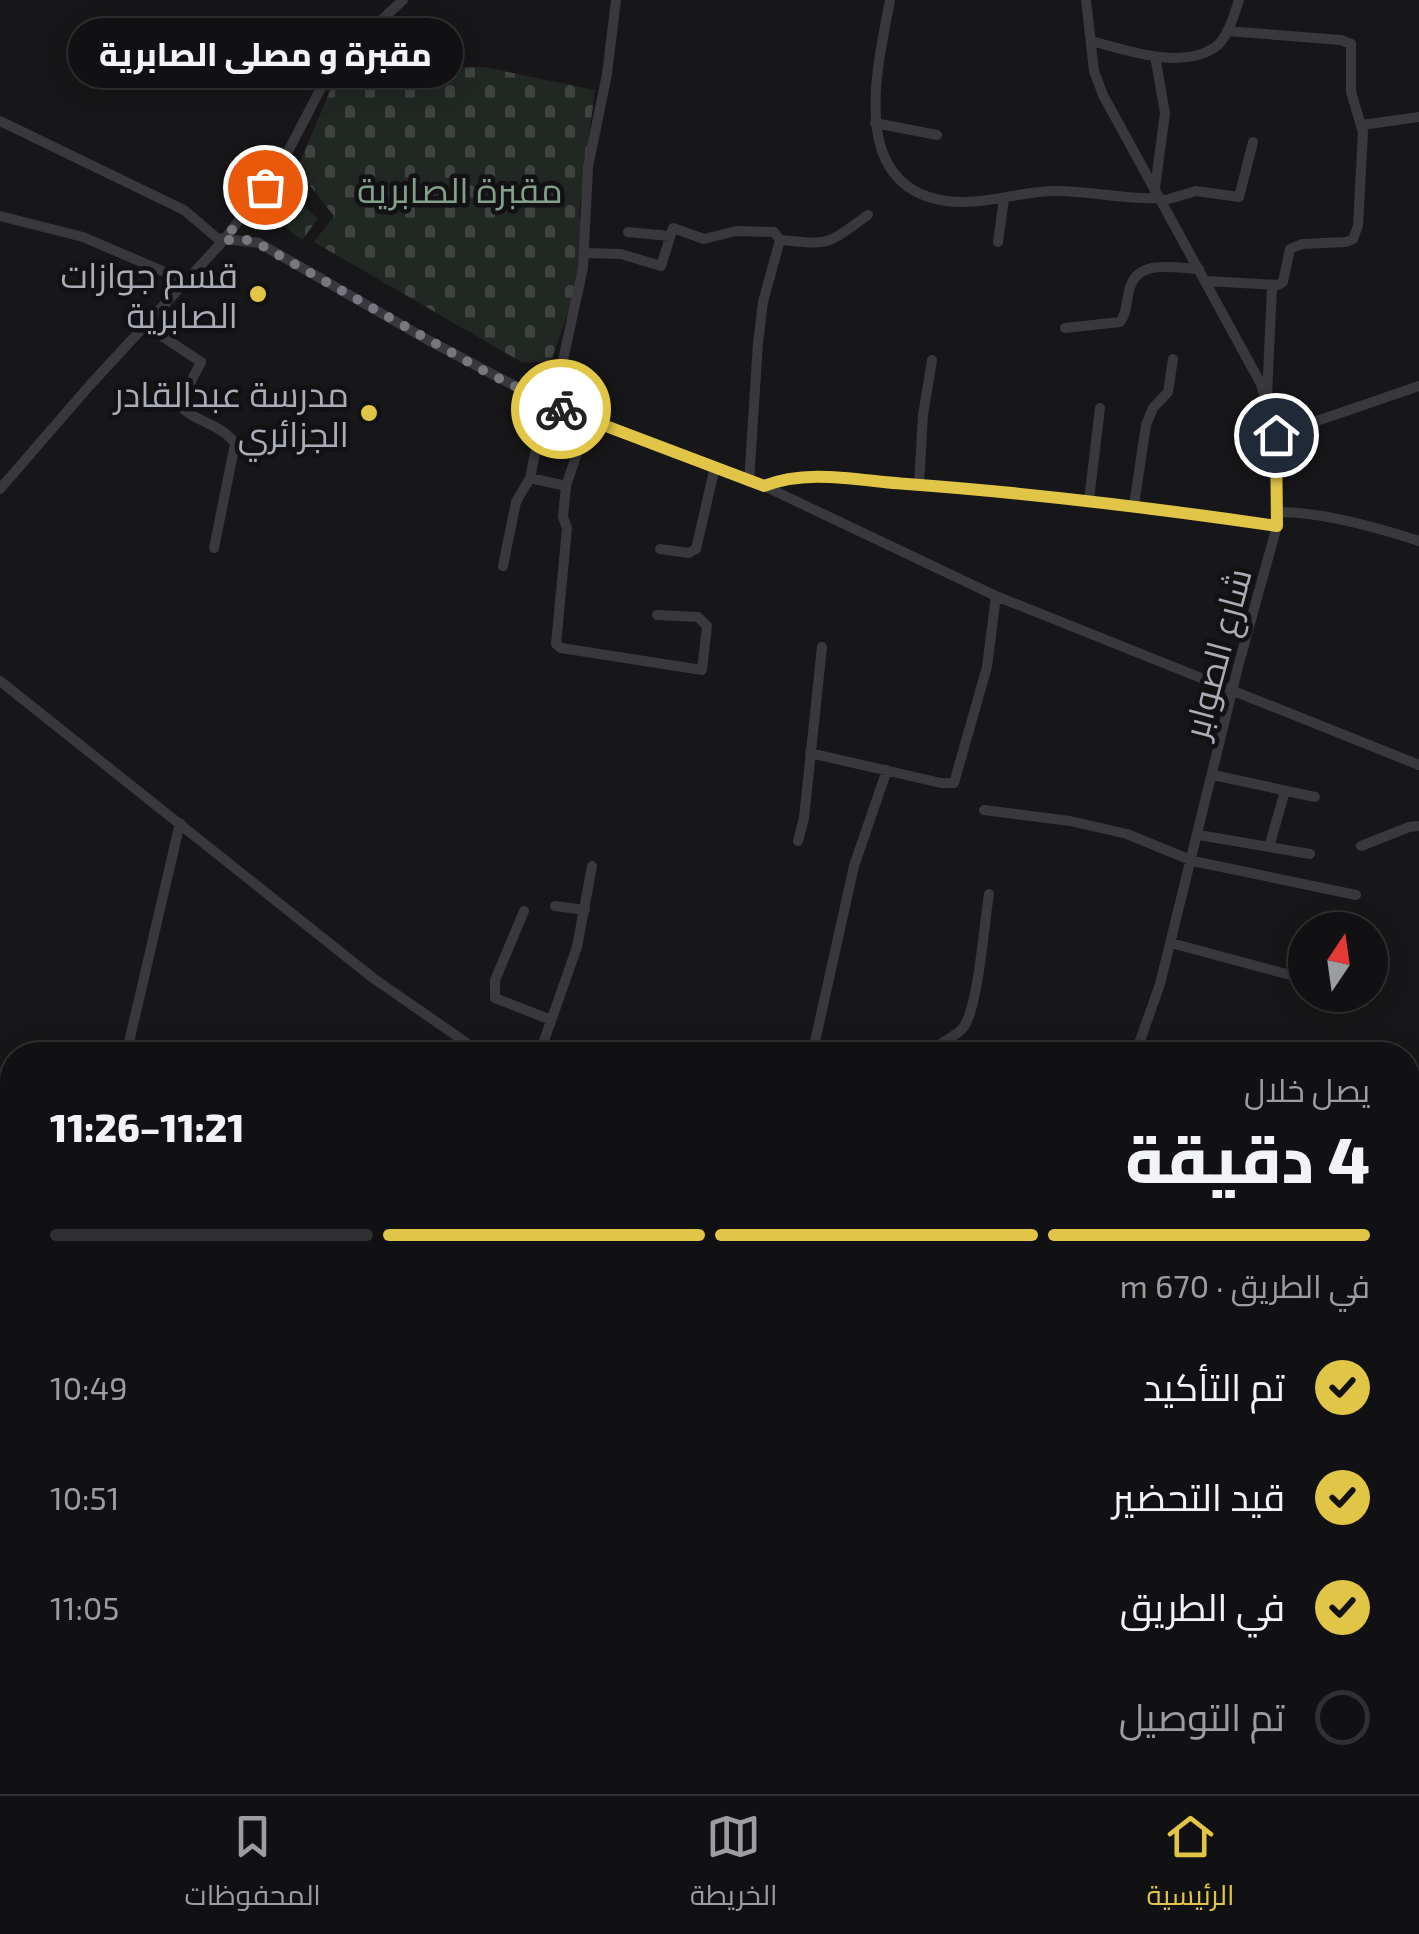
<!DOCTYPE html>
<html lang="ar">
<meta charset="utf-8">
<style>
:root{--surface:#111012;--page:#1e1e20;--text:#f1f3f6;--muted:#9c9d9f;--line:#303032;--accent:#e1c546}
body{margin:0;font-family:"Exo 2",Cairo,sans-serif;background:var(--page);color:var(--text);direction:rtl;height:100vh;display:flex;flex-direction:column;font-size:38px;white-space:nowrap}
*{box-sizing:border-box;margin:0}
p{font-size:32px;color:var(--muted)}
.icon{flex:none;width:55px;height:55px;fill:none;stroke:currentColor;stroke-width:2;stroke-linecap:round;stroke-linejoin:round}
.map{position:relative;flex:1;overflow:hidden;direction:ltr}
.sheet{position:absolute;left:0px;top:1042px;width:1420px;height:752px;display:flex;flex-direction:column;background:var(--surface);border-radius:40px 40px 0 0;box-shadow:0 5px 25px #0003,0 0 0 2px var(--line);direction:rtl}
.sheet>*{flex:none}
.needle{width:65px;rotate:13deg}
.tools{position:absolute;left:1288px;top:912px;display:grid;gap:20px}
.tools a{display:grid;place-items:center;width:100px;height:100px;border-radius:50%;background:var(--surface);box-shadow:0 5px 25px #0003,0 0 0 2px var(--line);font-size:50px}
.pin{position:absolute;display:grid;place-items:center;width:85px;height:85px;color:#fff;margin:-42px;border:5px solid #fff;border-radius:50%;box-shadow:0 2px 10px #0007}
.courier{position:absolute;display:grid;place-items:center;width:100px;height:100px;margin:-50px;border:8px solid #e1c546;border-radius:50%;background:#fff;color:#222;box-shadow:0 2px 12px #0007}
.bubble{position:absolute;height:70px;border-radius:35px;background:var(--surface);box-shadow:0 5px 25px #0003,0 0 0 2px var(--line);font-size:32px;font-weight:800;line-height:70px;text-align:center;direction:rtl}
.summary em{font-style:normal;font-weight:800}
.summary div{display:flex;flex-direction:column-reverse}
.summary{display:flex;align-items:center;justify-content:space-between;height:170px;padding:0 50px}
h1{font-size:65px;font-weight:800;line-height:75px}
.bar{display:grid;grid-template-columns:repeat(4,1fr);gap:15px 10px;align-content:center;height:120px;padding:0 50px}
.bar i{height:12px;border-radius:8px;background:var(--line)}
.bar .current{background:var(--accent)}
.bar p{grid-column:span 4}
ol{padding:0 50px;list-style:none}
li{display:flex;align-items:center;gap:30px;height:110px}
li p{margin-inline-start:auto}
li .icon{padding:10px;border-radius:50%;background:var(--accent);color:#111;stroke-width:4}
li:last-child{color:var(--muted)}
li i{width:55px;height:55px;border:5px solid var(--line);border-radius:50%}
.tab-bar{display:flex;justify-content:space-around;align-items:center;height:140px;border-top:2px solid var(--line);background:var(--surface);font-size:28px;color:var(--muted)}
.tab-bar a{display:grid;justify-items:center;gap:5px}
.tab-bar .current{color:var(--accent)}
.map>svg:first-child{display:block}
.cemetery{fill:url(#cemetery-stones)}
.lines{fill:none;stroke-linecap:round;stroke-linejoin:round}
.minor{stroke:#38383d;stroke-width:10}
.done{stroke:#77787f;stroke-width:10;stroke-dasharray:0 18}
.route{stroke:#e1c546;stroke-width:12}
.poi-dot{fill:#e1c546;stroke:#121113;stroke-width:4}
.labels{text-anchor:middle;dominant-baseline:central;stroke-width:9;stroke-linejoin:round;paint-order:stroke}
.park-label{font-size:35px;fill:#83a089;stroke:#121113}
.poi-label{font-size:35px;fill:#aaacb7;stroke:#121113;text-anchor:end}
.street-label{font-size:35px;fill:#aaacb7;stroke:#121113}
</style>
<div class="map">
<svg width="1419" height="1794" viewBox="0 0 1419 1794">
<defs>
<pattern id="cemetery-stones" width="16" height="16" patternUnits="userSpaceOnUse" patternTransform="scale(2.5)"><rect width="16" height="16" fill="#212823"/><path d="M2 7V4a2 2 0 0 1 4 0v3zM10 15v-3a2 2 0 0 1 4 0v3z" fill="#3f4441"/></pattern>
</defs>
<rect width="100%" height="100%" fill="#171618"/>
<!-- cemetery -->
<path class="cemetery" d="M 400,28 L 441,68 L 484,67 L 595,90 L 579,212 L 585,265 L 551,361 L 523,363 L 314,242 L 334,216 L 297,169 L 331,88 Z
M 290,194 L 318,219 L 302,240 L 266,213 Z"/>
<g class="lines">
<!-- minor -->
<path class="minor" d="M 890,0 C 878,66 846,186 946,201 C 983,206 1017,192 1053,191 C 1088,190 1122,200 1160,198
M 1086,0 L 1094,71 L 1103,95 L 1261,384 L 1276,435 L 1277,526 L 1238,667 L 1160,984 L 1135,1055
M 1091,41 C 1127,50 1180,70 1214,48 C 1228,39 1234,15 1239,0
M 1155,56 L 1165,113 L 1155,188
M 0,121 L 184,210 L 217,238 L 259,243 L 426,339 L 553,406 L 764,486 L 996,596 L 1419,765
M 875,123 L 937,135
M 1362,125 L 1419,117
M 1162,201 L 1196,191 L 1239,197 L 1253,142
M 0,216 L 83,237 L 188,282
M 628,232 L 669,236
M 998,242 L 1004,199
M 586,253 L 621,254 L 661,266 L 673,228 L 704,239 L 736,231 L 774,232 L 780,240 C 832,245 826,245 868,215
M 1206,281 L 1278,285 L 1283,282 L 1290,249 L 1302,244 L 1346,242 L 1353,239 L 1358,226 L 1363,132 L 1351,92 L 1351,44 L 1341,40 L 1227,31
M 145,325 L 201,362 L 179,405 C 194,422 223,424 235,444 L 214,548
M 1065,328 L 1120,322 C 1127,313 1126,303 1129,291 C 1136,258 1173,268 1199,269
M 1267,396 L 1272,287
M 588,420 L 566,486 L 530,478 L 537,444 L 553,406 L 583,268 L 588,167 L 607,74 L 616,0
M 1276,435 L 1419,386
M 749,482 L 758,343 L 763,302 L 780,240
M 919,485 L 923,415 L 932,360
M 566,486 L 563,517 L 567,528 L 556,644 L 561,648 L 702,670 L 707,626 L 698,617 L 657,615
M 764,486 C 807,468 861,481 907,484 C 1031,493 1154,508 1277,526
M 0,489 L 90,385 L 224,240 L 282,163 L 323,84 L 363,37 L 403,0
M 1089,500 L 1100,408
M 1134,505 L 1146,425 L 1153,408 L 1168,392 L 1173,359
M 1279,512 C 1321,512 1379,528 1419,541
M 660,549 L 689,553 L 696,549 L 715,467
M 503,566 L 516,502 L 530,478
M 0,681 L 373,978 L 484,1055
M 810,753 L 941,783 L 954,783 L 987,667 L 996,596
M 1213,775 L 1315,797
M 984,810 L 1070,821 L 1127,834 L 1193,861 L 1356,895
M 1199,835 L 1310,854
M 798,841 L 804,818 L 822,647
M 1361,846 L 1409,827 L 1419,826
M 1269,847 L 1285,791
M 555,906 L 585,910
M 524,911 L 495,980 L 495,998 L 551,1020
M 1171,943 L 1305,979
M 126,1055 L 180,823
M 539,1055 L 577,947 L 592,866
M 812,1055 L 854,866 L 887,770
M 931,1055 C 937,1040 957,1039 965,1025 C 979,1000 984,924 989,894
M 0,1129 L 12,1131
M 1408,1493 L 1419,1449
M 0,1515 L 12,1517
M 915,1794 L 918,1782
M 1224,1794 L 1227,1782
M 1310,1794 L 1312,1782"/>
</g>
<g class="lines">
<!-- done -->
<path class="done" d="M 265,187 L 224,240 L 250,240 L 259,244 L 486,372 L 561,409"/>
<!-- route -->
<path class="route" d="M 561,409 L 764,486 C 808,468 860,481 907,484 C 1031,493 1154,508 1277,526 L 1276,435"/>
</g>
<!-- markers -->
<g class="poi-dot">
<circle cx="258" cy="294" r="10"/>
<circle cx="369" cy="413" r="10"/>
</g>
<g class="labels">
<!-- park labels -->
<g class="park-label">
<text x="460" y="189">مقبرة الصابرية</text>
</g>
<!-- poi labels -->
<g class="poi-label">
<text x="238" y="274">قسم جوازات<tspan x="238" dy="40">الصابرية</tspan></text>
<text x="349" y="393">مدرسة عبدالقادر<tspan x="349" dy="40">الجزائري</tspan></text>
</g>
<!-- street labels -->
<g class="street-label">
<text transform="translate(1216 653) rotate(-75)">شارع الصوابر</text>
</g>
</g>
</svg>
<div class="tools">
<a><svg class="needle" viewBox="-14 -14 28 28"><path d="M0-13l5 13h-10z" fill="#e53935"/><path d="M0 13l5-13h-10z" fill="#9c9d9f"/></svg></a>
</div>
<div class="pin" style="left:265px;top:187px;background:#ea580c"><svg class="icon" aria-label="bag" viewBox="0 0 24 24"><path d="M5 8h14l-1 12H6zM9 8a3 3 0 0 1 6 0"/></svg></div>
<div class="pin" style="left:1276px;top:435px;background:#1f2937"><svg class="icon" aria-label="home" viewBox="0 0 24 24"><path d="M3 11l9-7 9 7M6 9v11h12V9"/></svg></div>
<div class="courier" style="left:561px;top:409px"><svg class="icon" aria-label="bike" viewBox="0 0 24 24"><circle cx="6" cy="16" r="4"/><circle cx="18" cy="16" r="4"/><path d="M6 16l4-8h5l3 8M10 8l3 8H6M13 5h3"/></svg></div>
<div class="bubble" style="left:68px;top:18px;width:395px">مقبرة و مصلى الصابرية</div>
<section class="sheet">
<div class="summary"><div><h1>4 دقيقة</h1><p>يصل خلال</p></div><em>11:21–11:26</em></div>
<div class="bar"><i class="current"></i><i class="current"></i><i class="current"></i><i></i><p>في الطريق · 670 m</p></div>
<ol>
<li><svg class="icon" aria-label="check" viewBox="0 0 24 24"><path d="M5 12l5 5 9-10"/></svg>تم التأكيد<p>10:49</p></li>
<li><svg class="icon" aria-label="check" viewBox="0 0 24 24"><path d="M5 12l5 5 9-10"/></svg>قيد التحضير<p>10:51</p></li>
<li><svg class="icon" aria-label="check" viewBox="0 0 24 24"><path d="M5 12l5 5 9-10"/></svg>في الطريق<p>11:05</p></li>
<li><i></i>تم التوصيل</li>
</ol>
</section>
</div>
<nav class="tab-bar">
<a class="current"><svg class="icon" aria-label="home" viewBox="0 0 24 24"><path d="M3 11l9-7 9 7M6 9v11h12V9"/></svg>الرئيسية</a>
<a><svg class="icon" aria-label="map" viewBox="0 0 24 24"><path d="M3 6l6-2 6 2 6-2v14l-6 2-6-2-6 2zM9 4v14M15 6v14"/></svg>الخريطة</a>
<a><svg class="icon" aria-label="saved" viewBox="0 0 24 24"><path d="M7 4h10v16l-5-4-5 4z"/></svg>المحفوظات</a>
</nav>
